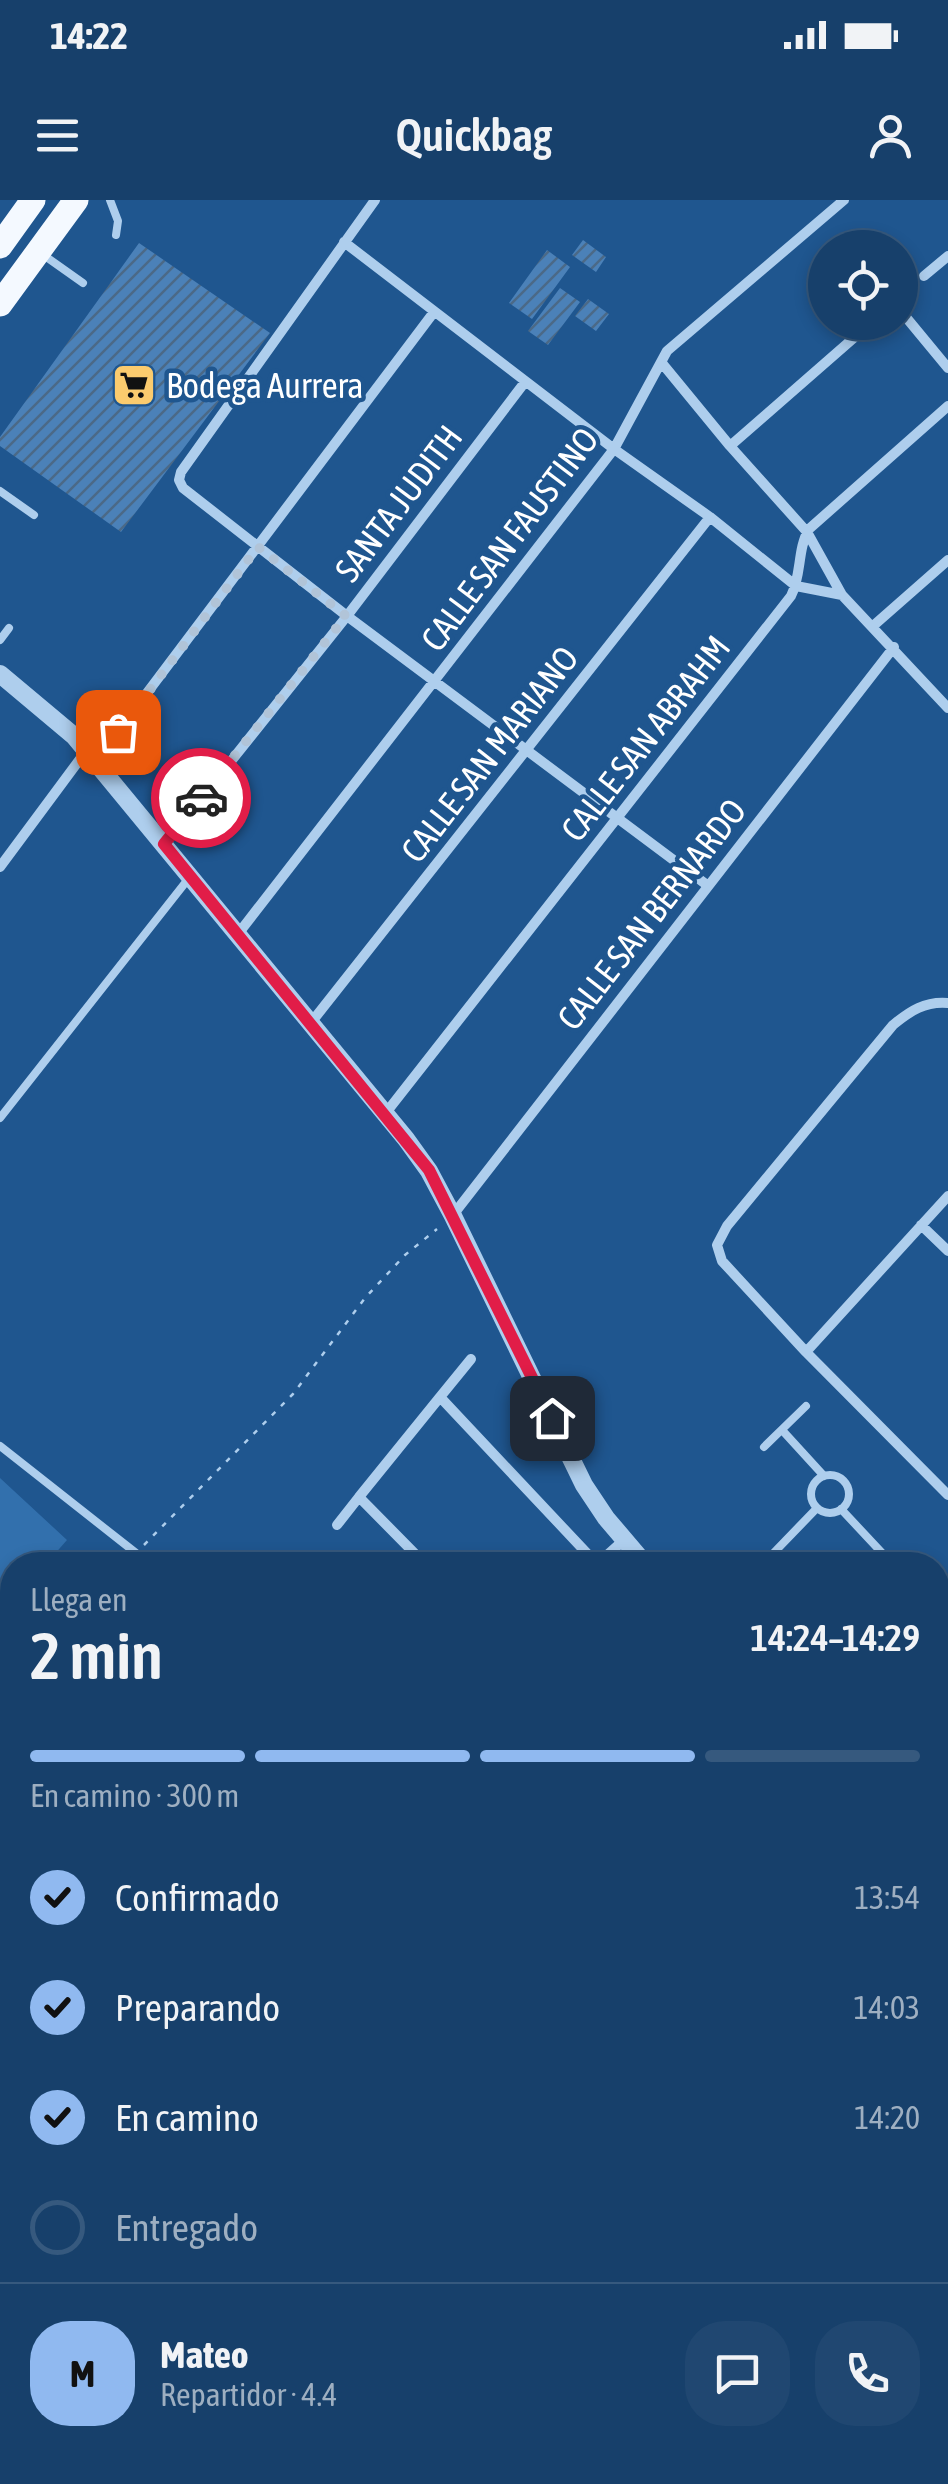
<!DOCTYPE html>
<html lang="es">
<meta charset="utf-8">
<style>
:root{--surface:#17406b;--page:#204771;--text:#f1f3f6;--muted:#9eafc1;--line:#36597e;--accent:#90b9f0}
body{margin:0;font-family:"Asap Condensed",sans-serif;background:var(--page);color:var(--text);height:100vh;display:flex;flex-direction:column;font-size:38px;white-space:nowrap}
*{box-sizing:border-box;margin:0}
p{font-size:32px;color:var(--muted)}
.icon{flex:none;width:55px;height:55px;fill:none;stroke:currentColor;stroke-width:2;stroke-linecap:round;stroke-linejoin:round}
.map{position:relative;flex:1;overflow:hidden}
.drawer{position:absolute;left:0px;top:1352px;width:950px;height:932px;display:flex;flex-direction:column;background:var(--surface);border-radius:40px 40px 0 0;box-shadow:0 5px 15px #0003,0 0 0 2px var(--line)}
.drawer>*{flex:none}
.controls{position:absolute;left:808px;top:30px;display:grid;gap:20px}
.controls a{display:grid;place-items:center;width:110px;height:110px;border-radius:50%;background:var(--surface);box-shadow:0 5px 15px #0003,0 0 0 2px var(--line);font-size:50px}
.pin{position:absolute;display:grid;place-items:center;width:85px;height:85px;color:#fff;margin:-42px;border-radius:20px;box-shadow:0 5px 15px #0006}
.courier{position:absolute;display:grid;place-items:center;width:100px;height:100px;margin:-50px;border:8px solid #e11d48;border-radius:50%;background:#fff;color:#222;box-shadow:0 2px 12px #0007}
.headline em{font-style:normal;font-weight:600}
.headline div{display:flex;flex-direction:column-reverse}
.headline{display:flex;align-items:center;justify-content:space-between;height:170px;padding:0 30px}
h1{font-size:65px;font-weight:600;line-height:75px}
.bar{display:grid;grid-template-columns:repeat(4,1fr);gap:15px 10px;align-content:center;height:120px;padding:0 30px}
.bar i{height:12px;border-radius:8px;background:var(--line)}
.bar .current{background:var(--accent)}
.bar p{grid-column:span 4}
.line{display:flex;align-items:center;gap:25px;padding:0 30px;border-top:2px solid var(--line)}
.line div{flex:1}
.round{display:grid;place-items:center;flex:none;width:105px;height:105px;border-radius:40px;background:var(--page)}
ol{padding:0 30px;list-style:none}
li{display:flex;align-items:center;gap:30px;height:110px}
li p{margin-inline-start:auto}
li .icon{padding:10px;border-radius:50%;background:var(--accent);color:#111;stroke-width:4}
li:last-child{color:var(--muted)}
li i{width:55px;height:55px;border:5px solid var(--line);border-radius:50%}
.status{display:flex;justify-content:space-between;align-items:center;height:70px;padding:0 50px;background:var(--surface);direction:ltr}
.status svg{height:28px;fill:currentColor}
header{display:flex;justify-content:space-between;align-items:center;height:130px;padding:0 30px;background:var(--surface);font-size:45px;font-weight:600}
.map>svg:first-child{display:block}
.green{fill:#3270ad}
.building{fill:url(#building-hatch)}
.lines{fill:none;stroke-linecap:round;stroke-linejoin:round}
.path{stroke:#aeceed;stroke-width:2.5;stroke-dasharray:5 8;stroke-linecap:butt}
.service{stroke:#aeceed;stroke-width:8}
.minor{stroke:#aeceed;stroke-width:10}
.tertiary{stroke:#aeceed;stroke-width:18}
.primary{stroke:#f4f9ff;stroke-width:25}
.done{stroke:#b1c4d8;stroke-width:10;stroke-dasharray:0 18}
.route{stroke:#e11d48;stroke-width:12}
.labels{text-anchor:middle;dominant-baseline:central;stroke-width:9;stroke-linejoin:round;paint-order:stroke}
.poi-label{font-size:35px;fill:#fff;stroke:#1f568f;text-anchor:start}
.street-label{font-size:35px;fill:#fff;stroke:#1f568f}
</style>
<div class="status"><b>14:22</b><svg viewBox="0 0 49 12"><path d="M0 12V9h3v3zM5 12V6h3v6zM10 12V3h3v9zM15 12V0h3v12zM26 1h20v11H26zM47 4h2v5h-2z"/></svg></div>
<header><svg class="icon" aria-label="menu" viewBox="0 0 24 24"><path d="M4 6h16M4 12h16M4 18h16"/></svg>Quickbag<svg class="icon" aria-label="person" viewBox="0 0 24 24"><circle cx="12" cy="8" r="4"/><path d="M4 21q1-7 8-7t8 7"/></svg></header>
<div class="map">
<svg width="948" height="2284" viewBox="0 0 948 2284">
<defs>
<pattern id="building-hatch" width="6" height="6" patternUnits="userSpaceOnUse" patternTransform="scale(2.5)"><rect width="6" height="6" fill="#4b81b8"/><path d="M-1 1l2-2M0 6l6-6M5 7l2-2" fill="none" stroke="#4b6987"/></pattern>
</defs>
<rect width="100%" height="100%" fill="#1f568f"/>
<!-- green -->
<path class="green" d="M 0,1278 L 67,1340 L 45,1365 L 12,1365 L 12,1403 L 0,1417 Z"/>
<!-- building -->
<path class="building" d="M 583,40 L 606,57 L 596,72 L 572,55 Z
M 139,43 L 270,133 L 121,332 L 0,246 L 0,237 Z
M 547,50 L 570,67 L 532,119 L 509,103 Z
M 560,88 L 580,102 L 548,145 L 528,131 Z
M 588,99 L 609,114 L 596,131 L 575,116 Z"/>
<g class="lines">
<!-- path -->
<path class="path" d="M 144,1345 L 293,1194 L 365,1098 L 405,1055 L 437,1029"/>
<!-- service -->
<path class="service" d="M 110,0 L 118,21 L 116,35
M 42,54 L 83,83
M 0,291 L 34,315
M 0,440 L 9,428
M 0,918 L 189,678
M 782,1230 L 824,1276
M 0,1246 L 136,1353
M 764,1247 L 806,1206
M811 1294a19 19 0 1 1 38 0a19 19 0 1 1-38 0Z
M 841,1309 L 884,1355
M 762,1365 L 817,1308
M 938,1593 L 948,1583"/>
<!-- minor -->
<path class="minor" d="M 375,0 L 181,272 L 179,280 L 183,288 L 347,416 L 707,685
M 344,42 L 614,249 L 710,317 L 796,386 L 842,395
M 924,76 L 948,56
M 900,110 L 948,168
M 661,162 L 730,246 L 807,332 L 842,395 L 948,508
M 730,246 L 872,122
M 873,426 L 948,360
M 95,562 L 434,112
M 164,645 L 347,416 L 525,182
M 0,667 L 86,551
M 238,734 L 614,249 L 667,151 L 844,0
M 948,803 C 925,801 910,811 893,825 L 727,1026 L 717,1045 L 722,1061 L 806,1152 L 948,1295
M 310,824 L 710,317
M 385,914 L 791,396 C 802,375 797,349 809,329 L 948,206
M 453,1015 L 894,447
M 921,1025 L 948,1051
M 806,1152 L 948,996
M 440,1197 L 471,1159
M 337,1325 L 359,1297
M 303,1365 L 306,1362
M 426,1365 L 359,1297 L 440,1197 L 597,1364
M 596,1365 L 624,1340
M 0,1669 L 12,1658
M 938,1713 L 948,1703
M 0,1822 L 12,1812
M 0,1862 L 12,1842
M 938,1879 L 948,1870
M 938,2048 L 948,2032
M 0,2081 L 12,2062
M 938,2088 L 948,2072
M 938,2105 L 948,2111
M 0,2213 L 12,2222
M 938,2241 L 948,2248
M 92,2272 L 110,2284
M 319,2272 L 335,2284
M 531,2272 L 548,2284
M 600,2272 L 610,2284
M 773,2272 L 785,2284
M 13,2284 L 20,2272
M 152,2284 L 159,2272
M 800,2284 L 808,2272"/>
<!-- tertiary -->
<path class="tertiary" d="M 0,474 L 74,536 L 406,939 L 429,971 L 453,1016 L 584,1285 L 606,1318 L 646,1365
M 938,1680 L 948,1691"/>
<!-- primary -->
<path class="primary" d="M 0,46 L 33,0
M 0,104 L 76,0"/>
</g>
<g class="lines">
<!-- done -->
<path class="done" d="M 118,532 L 258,347 L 346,416 L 201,598"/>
<!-- route -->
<path class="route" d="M 201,598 L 164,644 L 429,970 L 552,1218"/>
</g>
<!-- icons -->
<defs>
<g id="supermarket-square" transform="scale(2.25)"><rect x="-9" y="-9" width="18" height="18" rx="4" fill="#fbcb6e" stroke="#1f568f"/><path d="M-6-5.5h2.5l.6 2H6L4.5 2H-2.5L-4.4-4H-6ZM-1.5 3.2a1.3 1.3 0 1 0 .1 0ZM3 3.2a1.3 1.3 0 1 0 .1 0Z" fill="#111"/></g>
</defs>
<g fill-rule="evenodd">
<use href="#supermarket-square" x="134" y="185"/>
</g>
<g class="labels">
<!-- poi labels -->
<g class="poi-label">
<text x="166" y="185">Bodega Aurrera</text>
</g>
<!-- street labels -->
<g class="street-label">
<text transform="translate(398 303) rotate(-53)">SANTA JUDITH</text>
<text transform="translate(509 339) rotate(-53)">CALLE SAN FAUSTINO</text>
<text transform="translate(645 538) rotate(-52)">CALLE SAN ABRAHM</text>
<text transform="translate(489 554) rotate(-52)">CALLE SAN MARIANO</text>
<text transform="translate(651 714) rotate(-52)">CALLE SAN BERNARDO</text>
</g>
</g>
</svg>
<div class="controls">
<a><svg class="icon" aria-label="locate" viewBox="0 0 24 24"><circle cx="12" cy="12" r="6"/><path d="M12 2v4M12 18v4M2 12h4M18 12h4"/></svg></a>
</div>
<div class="pin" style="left:118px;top:532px;background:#ea580c"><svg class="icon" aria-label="bag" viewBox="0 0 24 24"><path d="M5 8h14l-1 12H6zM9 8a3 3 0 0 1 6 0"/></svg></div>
<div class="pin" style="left:552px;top:1218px;background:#1f2937"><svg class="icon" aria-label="home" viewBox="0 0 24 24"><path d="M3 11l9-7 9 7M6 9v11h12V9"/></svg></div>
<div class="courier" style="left:201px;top:598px"><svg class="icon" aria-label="car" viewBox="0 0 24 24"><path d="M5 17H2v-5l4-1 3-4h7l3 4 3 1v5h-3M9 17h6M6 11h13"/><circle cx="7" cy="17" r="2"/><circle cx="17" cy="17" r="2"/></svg></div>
<section class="drawer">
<div class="headline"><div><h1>2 min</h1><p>Llega en</p></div><em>14:24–14:29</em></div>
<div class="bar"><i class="current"></i><i class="current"></i><i class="current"></i><i></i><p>En camino · 300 m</p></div>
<ol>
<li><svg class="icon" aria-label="check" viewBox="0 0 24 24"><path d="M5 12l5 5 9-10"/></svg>Confirmado<p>13:54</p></li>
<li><svg class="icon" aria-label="check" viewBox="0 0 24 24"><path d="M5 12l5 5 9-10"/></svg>Preparando<p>14:03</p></li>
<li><svg class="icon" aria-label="check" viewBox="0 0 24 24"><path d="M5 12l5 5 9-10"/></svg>En camino<p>14:20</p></li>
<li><i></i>Entregado</li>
</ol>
<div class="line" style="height:180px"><b class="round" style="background:var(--accent);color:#111">M</b><div><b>Mateo</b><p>Repartidor · 4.4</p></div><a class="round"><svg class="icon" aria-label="chat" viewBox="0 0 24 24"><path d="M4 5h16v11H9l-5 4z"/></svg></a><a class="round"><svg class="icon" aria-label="phone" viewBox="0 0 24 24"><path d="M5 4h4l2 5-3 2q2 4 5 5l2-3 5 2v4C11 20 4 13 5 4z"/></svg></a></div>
</section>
</div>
